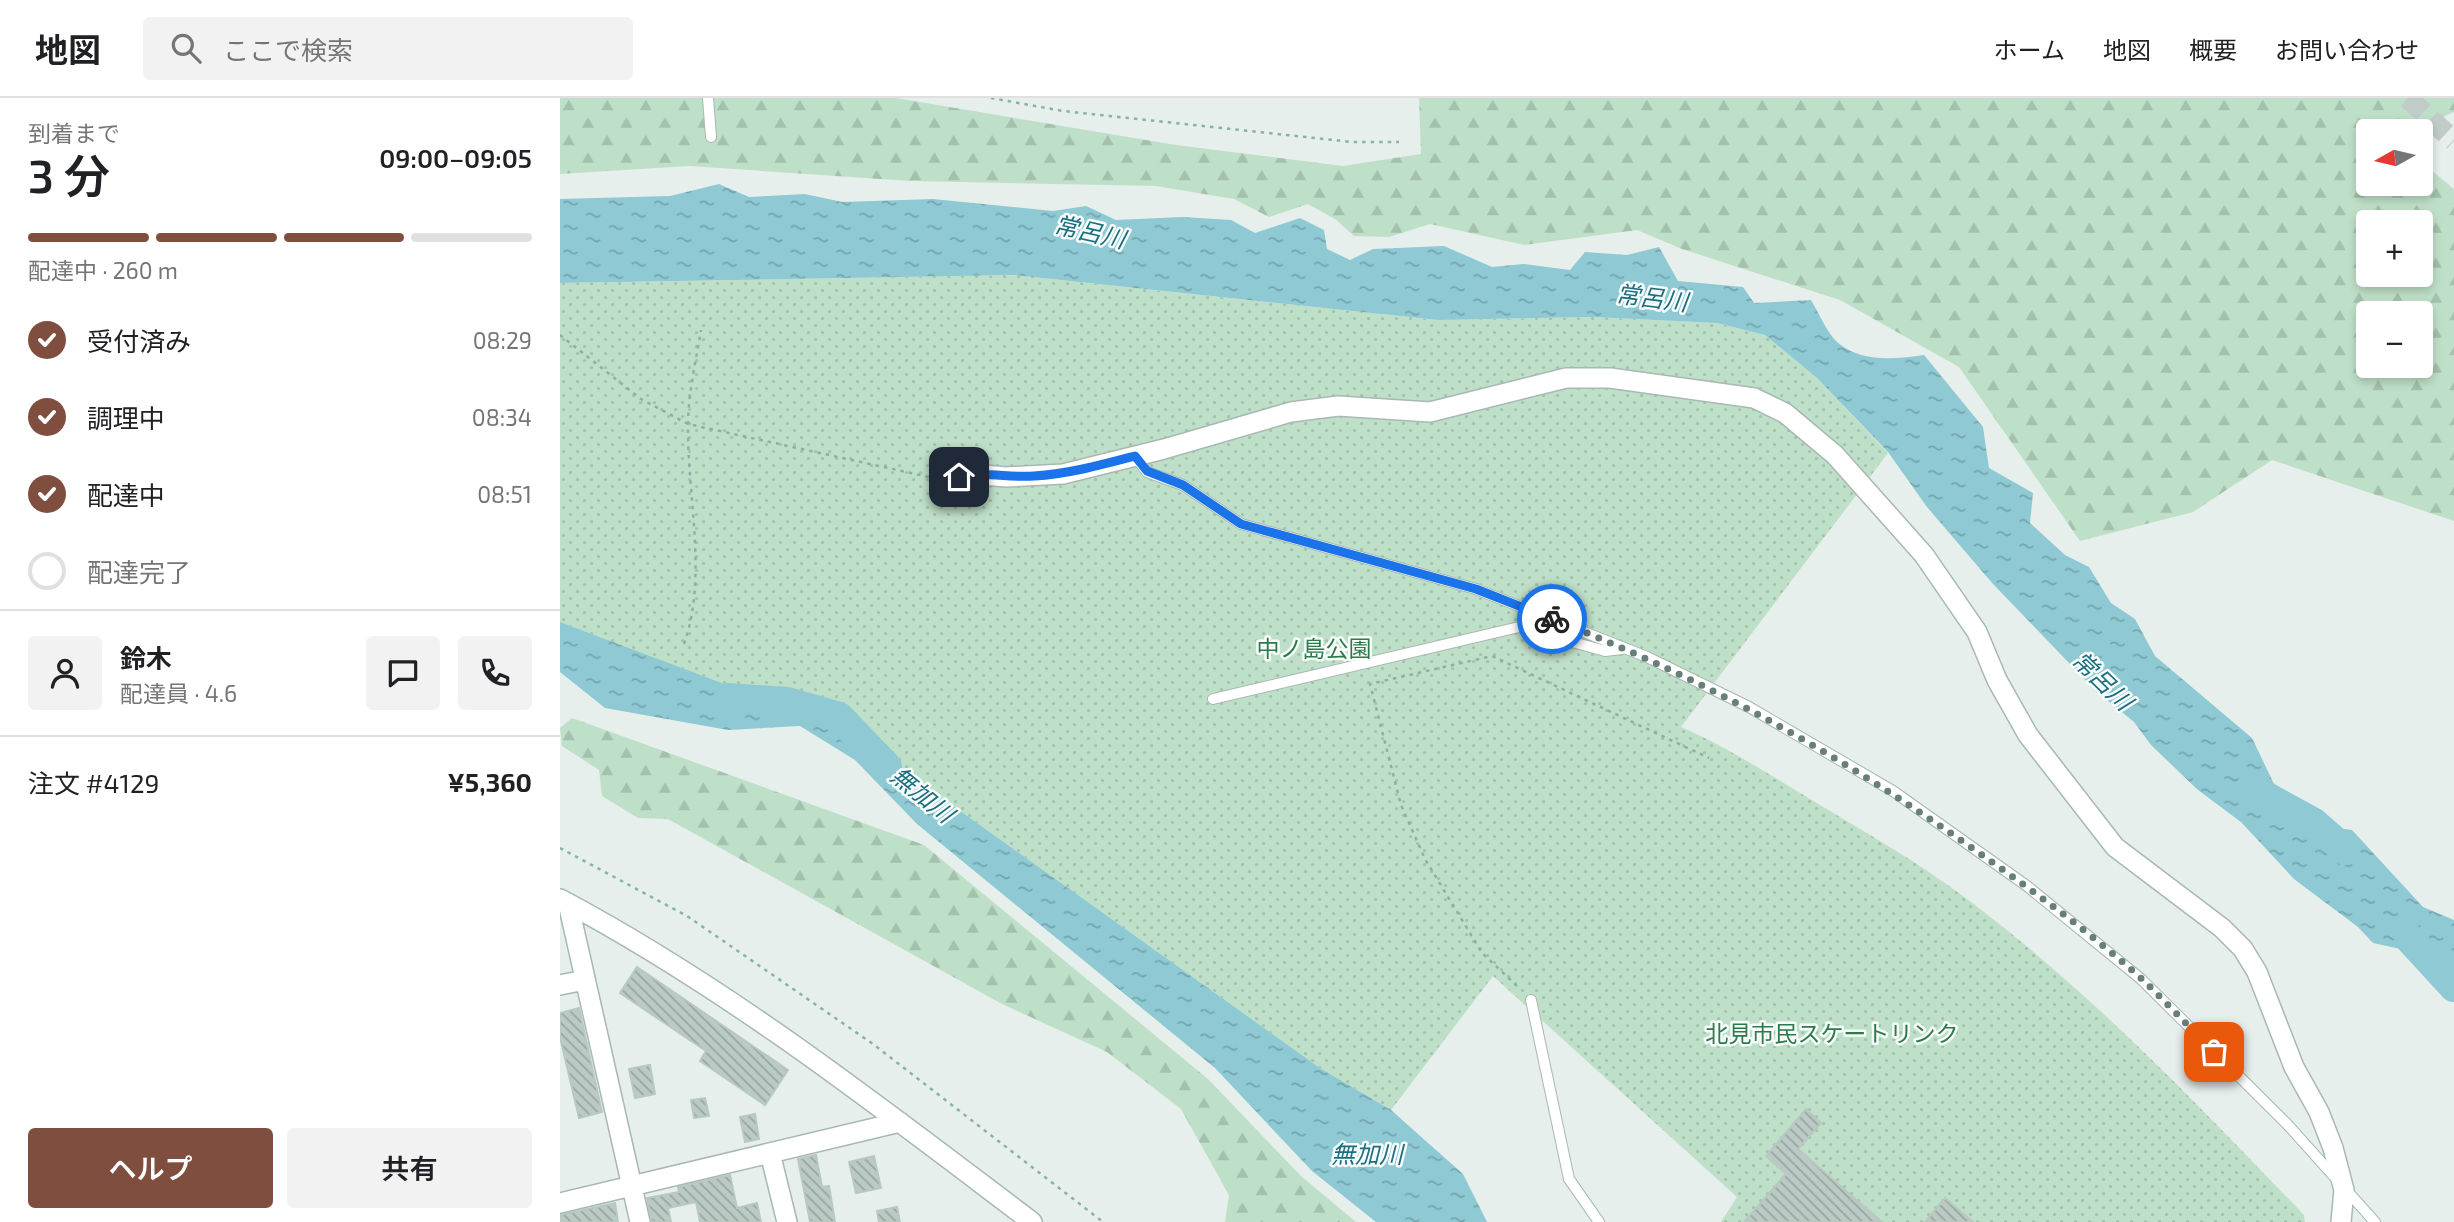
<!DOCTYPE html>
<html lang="ja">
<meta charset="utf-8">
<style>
:root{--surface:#fff;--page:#f2f2f2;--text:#202124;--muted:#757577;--line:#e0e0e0;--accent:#7f4e3f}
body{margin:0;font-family:"Exo 2","Noto Sans JP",sans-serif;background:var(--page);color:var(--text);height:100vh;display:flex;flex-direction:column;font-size:26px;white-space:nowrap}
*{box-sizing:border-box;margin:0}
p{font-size:23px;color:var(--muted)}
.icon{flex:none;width:38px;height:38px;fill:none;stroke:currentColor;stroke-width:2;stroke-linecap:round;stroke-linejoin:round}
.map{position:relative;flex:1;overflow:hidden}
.sheet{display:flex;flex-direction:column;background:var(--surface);width:560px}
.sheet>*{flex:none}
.needle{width:46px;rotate:262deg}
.buttons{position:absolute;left:1796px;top:21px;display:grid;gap:14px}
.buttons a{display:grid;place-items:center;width:77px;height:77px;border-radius:7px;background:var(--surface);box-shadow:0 4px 10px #0003;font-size:35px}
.pin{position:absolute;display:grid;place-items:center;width:60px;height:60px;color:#fff;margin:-30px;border-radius:14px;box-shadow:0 4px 10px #0006}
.courier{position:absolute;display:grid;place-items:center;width:70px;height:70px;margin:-35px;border:5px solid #1a73e8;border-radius:50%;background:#fff;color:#222;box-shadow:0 2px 9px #0007}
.overview em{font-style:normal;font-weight:600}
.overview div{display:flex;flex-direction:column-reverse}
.overview{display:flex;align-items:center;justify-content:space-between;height:119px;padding:0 28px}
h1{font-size:46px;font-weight:600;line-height:52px}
.bar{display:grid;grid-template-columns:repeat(4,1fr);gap:10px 7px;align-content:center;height:84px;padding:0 28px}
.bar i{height:9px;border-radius:5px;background:var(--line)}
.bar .active{background:var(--accent)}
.bar p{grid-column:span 4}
.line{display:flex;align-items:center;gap:18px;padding:0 28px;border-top:2px solid var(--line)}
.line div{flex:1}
.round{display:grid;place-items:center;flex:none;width:74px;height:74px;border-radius:7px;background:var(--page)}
ol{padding:0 28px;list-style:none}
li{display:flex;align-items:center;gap:21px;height:77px}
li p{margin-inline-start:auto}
li .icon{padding:7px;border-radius:50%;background:var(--accent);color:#fff;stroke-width:4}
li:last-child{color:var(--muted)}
li i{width:38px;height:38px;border:4px solid var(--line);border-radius:50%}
.button{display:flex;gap:14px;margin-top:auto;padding:14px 28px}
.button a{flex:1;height:80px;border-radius:7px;background:var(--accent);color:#fff;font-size:28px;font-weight:600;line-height:80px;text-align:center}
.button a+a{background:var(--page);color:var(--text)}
header{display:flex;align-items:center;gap:42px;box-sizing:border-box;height:98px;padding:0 35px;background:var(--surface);border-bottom:2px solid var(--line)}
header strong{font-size:33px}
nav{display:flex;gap:38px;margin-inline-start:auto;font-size:24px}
.search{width:490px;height:63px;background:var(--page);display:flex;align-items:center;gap:18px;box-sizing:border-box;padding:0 24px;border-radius:7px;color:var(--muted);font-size:26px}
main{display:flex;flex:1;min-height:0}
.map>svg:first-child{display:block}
.forest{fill:url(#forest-firs);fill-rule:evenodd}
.park{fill:url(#park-dots)}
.water{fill:url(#water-ripples)}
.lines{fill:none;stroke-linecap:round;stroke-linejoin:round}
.river{stroke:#8ec9d4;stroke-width:30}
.building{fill:url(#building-back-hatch);stroke:#b8c9c2;stroke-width:2}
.motorway-tunnel{stroke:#bfccc8;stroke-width:21;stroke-dasharray:21 10;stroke-linecap:butt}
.service-casing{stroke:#a8b8b2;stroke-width:12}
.minor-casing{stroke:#a8b8b2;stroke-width:22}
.path{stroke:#86b3a5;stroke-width:2.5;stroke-dasharray:3.5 5;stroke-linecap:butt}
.service{stroke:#fff;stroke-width:10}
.minor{stroke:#fff;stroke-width:19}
.done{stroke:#687f78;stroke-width:7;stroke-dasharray:0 12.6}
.route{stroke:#1a73e8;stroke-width:9}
.labels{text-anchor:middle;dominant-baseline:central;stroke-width:5;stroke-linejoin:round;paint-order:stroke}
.park-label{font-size:23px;fill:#2d7a4b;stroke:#f7fbf9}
.water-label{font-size:24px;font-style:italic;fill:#1c6f80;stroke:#f7fbf9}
</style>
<header>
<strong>地図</strong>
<div class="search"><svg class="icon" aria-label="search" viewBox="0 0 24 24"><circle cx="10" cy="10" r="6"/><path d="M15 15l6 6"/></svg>ここで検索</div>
<nav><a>ホーム</a><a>地図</a><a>概要</a><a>お問い合わせ</a></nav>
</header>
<main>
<section class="sheet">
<div class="overview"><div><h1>3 分</h1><p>到着まで</p></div><em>09:00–09:05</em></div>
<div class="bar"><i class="active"></i><i class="active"></i><i class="active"></i><i></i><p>配達中 · 260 m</p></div>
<ol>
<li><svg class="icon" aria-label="check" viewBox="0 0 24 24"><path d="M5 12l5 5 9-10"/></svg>受付済み<p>08:29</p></li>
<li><svg class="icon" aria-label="check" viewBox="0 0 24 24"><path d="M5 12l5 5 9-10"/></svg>調理中<p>08:34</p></li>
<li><svg class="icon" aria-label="check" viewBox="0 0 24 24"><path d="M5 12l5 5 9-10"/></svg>配達中<p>08:51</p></li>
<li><i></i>配達完了</li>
</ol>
<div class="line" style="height:126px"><a class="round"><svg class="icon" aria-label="person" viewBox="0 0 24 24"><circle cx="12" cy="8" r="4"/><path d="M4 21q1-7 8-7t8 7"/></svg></a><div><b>鈴木</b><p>配達員 · 4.6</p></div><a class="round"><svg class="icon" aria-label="chat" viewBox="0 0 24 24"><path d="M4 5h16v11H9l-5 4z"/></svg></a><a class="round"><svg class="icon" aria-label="phone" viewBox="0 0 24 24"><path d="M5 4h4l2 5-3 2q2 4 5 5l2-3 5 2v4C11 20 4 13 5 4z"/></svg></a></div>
<div class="line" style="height:91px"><div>注文 #4129</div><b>¥5,360</b></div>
<div class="button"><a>ヘルプ</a><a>共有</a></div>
</section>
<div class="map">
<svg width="1894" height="1124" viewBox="0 0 1894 1124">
<defs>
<pattern id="forest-firs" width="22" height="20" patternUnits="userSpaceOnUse" patternTransform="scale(1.75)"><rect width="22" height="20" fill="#bfe0c8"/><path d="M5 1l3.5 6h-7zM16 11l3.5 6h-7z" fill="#a4c1ad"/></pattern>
<pattern id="park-dots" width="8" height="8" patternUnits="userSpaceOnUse" patternTransform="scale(1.75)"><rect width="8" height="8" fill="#bfe0c8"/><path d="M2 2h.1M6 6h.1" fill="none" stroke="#a4c1ad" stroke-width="1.8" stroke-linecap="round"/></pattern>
<pattern id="water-ripples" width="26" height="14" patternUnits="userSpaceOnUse" patternTransform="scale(1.75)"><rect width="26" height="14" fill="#8ec9d4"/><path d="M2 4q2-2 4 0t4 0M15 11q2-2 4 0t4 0" fill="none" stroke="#74a5ad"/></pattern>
<pattern id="building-back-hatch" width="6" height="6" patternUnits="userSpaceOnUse" patternTransform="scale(1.75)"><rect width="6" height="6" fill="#bbcac4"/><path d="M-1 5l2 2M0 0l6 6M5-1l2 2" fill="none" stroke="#98a6a0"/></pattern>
</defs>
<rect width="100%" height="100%" fill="#e6efeb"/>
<!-- forest -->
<path class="forest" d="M 0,0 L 336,0 L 616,47 L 783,68 L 861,56 L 859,0 L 1894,0 L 1894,14 L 1853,33 L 1808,33 L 1808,86 L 1860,86 L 1860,63 L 1894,91 L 1894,423 L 1712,362 L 1633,414 L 1520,443 L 1399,269 L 1280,202 L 1122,151 L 1077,132 L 964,147 L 870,126 L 829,139 L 794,138 L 775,121 L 748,106 L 709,119 L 674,101 L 596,88 L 350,83 L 129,68 L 0,76 ZM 1808,124 L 1860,124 L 1860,177 L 1808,177 ZM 1808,215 L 1860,215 L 1860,268 L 1808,268 Z
M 12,620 L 364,747 L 648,981 L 741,1078 L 796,1124 L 665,1124 L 669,1097 L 621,1011 L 547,954 L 442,906 L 108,721 L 78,720 L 42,698 L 39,672 L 2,648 L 0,630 Z"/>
<!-- park -->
<path class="park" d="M 454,177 L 878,222 L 1033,219 L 1157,225 L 1205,237 L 1257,280 L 1328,355 L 1121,629 C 1168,649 1211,678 1255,704 C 1305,734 1356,763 1403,798 C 1528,891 1636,1005 1744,1117 L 1745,1124 L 1161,1124 L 1177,1099 L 933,878 L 831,1012 L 760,970 L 287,632 L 0,524 L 0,185 Z"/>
<!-- water -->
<path class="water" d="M 159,86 L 189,99 L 245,96 L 282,104 L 373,101 L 493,113 L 526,108 L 556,122 L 622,119 L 671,122 L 695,135 L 740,120 L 764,132 L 767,151 L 790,162 L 813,151 L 884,148 L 932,169 L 964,166 L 1010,172 L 1025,154 L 1067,157 L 1099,149 L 1118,183 L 1183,189 L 1194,205 L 1251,202 C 1259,215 1267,235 1278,245 C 1303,265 1335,261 1364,257 L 1423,329 L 1429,370 L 1473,395 L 1470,425 L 1505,457 L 1529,469 L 1551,505 L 1575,521 L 1595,558 L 1692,640 L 1714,686 L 1739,725 L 1792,732 L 1863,809 L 1894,822 L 1894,884 L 1850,853 L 1813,845 L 1798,829 L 1734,781 L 1681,724 L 1638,692 L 1591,647 L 1574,624 L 1535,592 L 1433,486 L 1367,409 L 1328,354 L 1257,280 L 1205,237 L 1157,225 L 1033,219 L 878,222 L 454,177 L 0,185 L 0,101 L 110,98 Z
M 0,524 L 287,632 L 760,970 L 831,1012 L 903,1076 L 927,1124 L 816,1124 L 752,1073 L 655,970 L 357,726 L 295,662 L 240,628 L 168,632 L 45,610 L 0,574 Z"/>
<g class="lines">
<!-- river -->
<path class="river" d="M 169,600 L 227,604 L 279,619 L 327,669
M 1696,693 L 1754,725 L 1785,752
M 1849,840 L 1894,889"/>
</g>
<!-- building -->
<path class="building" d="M 77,869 L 228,972 L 205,1007 L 140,963 L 146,953 L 60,895 Z
M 19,910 L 42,1014 L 19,1020 L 0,939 L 0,915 Z
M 90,967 L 95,996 L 75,1000 L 69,971 Z
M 145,1000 L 149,1018 L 134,1020 L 131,1002 Z
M 1246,1011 L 1261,1025 L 1238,1051 L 1322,1124 L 1184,1124 L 1226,1076 L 1206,1058 Z
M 195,1016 L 199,1041 L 185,1044 L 180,1019 Z
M 256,1057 L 262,1089 L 269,1088 L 275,1124 L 250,1124 L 238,1061 Z
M 314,1058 L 321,1090 L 296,1095 L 289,1064 Z
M 170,1077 L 177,1110 L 197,1105 L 201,1124 L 140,1124 L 136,1104 L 108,1110 L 111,1124 L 92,1124 L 87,1100 L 119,1094 L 118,1089 Z
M 1385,1100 L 1413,1124 L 1365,1124 Z
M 55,1105 L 58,1124 L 0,1124 L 0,1117 Z
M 337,1109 L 340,1124 L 319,1124 L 317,1113 Z"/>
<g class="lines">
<!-- motorway-tunnel -->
<path class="motorway-tunnel" d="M 1848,0 L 1894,43"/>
<!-- service casing -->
<g class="service-casing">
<path id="service" d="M 148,0 L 151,39
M 575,358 L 587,374 L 623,387 L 681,426 L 916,491 L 1087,559 L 1189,609 L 1333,693 L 1467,788 L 1581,881 L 1727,1026 L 1815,1124
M 653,601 L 959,529 L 1045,553 L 1062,551
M 971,902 L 1009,1081 L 1039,1124"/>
</g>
<!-- minor casing -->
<g class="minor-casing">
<path id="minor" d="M 385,383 L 413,376 L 446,379 L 503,376 L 604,351 L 731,314 L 778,308 L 870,314 L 1006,280 L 1050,280 L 1194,300 L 1225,315 L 1275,357 L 1364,457 L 1417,534 L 1437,582 L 1468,637 L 1555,749 L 1662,830 L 1683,851 L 1697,874 L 1734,969 L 1759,1014 L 1773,1050 L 1784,1092 L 1781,1124
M 0,801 C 168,890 321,1010 472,1124
M 8,805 L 80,1124
M 0,887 L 25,882
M 210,1055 L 227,1124
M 0,1105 L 340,1024"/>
</g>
<!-- path -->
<path class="path" d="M 431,0 L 503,13 L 792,44 L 839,44
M 0,237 L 81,301 L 128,326 L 369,379
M 124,546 C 148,479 127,397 128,327 C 128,296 136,263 141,232
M 0,750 L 127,818 L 313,946 L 543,1124
M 957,888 L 922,855 L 865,761 L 841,707 L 810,586 L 932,558 L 1149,660"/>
<!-- service -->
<use href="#service" class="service"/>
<!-- minor -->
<use href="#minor" class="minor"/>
</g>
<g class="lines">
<!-- done -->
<path class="done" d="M 992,521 C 1146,581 1284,659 1419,755 C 1475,794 1532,836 1583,882 C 1607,905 1630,930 1654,954"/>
<!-- route -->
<path class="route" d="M 399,379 C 423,373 449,380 474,378 C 508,376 541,367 575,358 L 587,373 L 623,387 L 681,426 L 916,491 L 992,521"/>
</g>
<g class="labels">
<!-- park labels -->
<g class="park-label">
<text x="754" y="550">中ノ島公園</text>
<text x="1272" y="935">北見市民スケートリンク</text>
</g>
<!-- water labels -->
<g class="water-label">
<text transform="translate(530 133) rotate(13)">常呂川</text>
<text transform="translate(1092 199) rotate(7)">常呂川</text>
<text transform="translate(1543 582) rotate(44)">常呂川</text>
<text transform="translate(363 696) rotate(39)">無加川</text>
<text x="807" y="1055">無加川</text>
</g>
</g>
</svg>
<div class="buttons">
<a><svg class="needle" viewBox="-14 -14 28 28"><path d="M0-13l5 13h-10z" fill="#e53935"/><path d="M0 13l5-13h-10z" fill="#757577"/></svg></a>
<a>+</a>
<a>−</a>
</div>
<div class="pin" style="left:1654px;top:954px;background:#ea580c"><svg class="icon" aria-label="bag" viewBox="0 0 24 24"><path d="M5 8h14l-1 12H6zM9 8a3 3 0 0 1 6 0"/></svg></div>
<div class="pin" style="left:399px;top:379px;background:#1f2937"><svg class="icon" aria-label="home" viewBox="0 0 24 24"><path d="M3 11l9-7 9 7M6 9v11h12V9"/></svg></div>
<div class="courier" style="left:992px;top:521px"><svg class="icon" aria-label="bike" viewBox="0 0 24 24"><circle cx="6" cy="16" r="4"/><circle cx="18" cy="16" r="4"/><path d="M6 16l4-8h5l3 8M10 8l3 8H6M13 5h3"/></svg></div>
</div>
</main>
